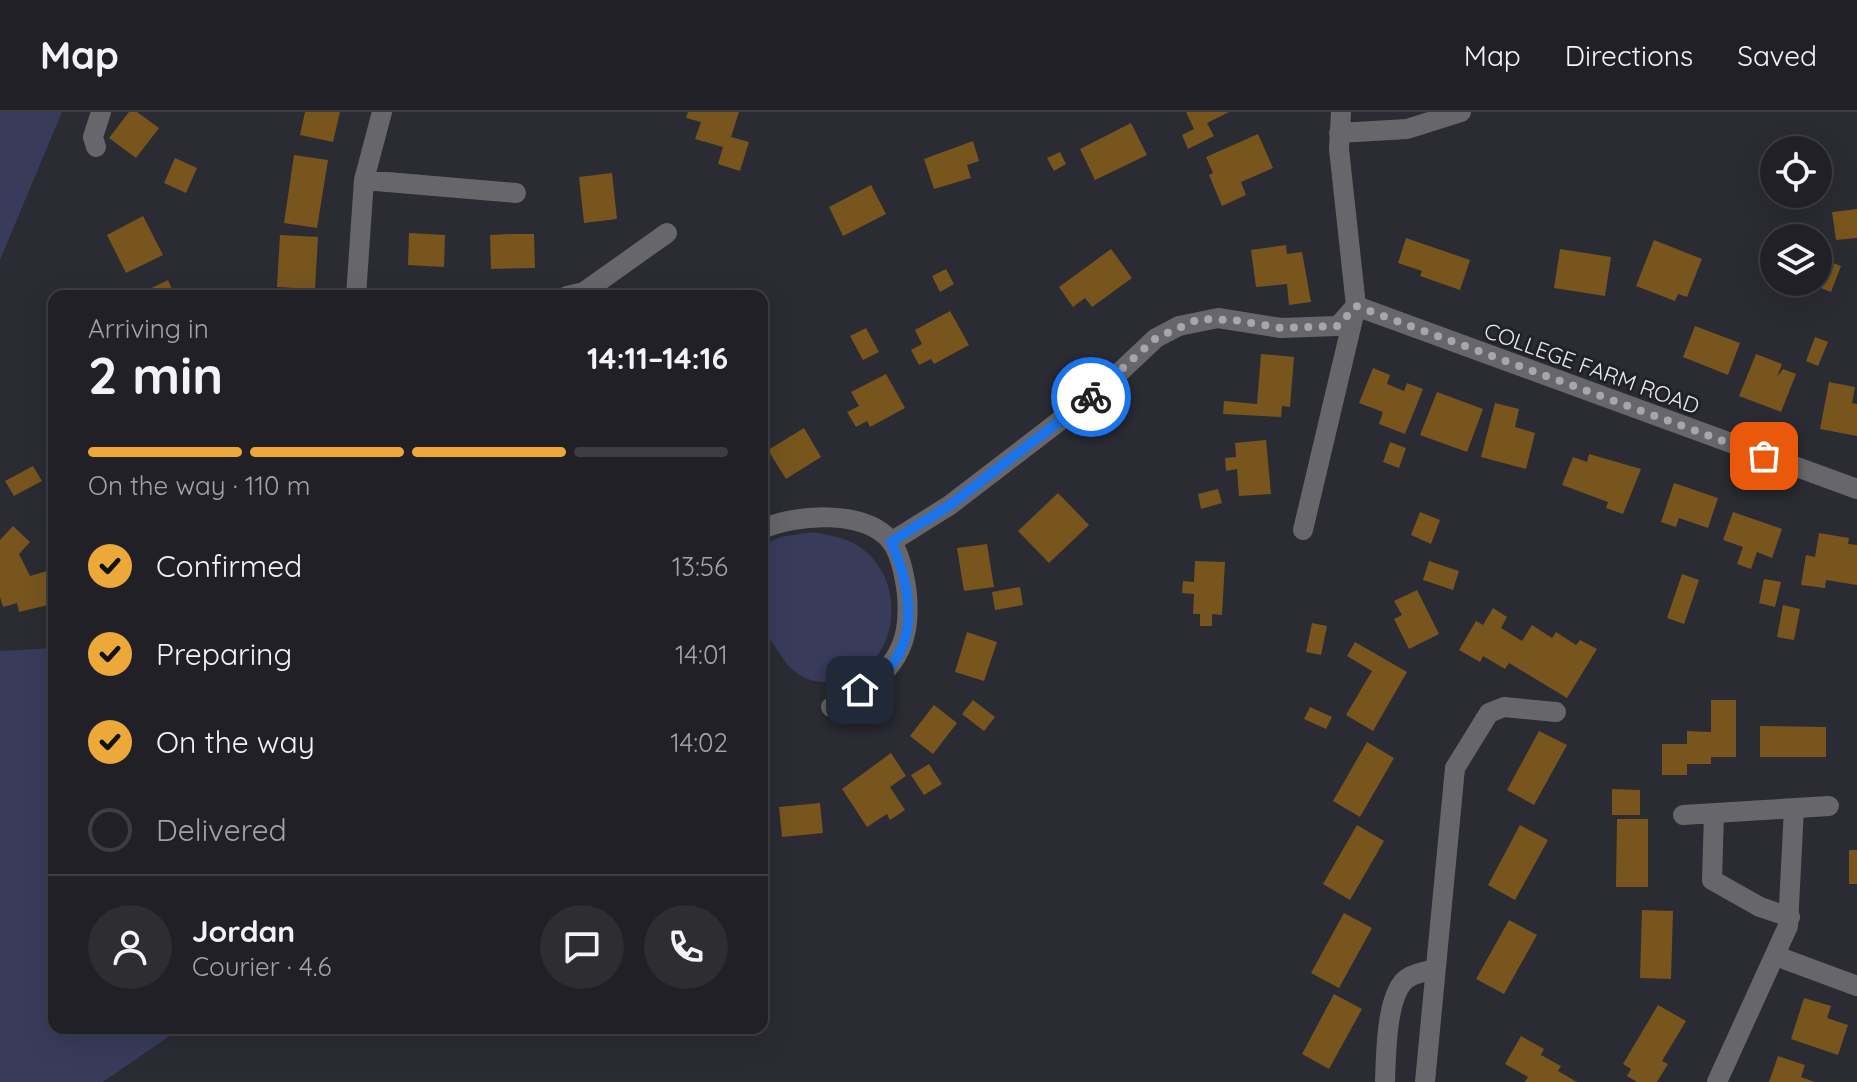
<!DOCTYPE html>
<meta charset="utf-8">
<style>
:root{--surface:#202026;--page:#2d2d32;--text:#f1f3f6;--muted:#a2a3a7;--line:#3d3e43;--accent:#eca93a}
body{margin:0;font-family:Quicksand,sans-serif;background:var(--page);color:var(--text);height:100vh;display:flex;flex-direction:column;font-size:30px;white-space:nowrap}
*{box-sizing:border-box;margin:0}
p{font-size:26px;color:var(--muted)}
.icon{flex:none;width:44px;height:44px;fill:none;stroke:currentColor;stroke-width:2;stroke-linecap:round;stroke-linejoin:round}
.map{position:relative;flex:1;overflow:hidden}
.panel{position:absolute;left:48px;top:178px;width:720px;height:744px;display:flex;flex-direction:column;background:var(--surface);border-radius:16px;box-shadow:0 8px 32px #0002,0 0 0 2px var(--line)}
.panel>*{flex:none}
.buttons{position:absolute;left:1760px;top:24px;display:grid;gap:16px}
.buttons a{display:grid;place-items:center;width:72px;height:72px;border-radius:50%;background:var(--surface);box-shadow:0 8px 32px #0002,0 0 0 2px var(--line);font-size:40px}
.pin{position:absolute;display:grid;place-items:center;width:68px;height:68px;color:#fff;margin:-34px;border-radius:16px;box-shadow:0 4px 12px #0006}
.courier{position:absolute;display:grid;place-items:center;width:80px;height:80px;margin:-40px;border:6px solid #1a73e8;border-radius:50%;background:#fff;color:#222;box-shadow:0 2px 10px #0007}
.headline em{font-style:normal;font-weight:700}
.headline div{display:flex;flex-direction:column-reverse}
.headline{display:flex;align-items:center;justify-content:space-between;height:136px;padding:0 40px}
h1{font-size:52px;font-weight:700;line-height:60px}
.bar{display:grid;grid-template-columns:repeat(4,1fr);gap:12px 8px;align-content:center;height:96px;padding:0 40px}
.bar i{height:10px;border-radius:6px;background:var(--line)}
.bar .on{background:var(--accent)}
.bar p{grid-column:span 4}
.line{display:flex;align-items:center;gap:20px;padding:0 40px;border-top:2px solid var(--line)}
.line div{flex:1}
.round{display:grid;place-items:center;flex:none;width:84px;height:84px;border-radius:42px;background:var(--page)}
ol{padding:0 40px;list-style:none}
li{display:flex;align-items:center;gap:24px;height:88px}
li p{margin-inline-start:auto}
li .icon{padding:8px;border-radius:50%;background:var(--accent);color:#111;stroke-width:4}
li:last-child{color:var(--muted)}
li i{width:44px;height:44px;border:4px solid var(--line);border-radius:50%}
header{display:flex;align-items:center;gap:48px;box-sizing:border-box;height:112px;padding:0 40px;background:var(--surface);border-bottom:2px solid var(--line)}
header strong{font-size:38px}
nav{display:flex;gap:44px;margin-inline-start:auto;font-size:28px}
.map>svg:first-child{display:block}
.green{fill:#383b5a}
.building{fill:#78551d}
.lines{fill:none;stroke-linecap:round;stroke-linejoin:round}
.minor{stroke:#67676b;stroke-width:20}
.done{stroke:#a6a6ad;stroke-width:8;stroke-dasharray:0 14.4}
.route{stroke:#1a73e8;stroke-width:10}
.labels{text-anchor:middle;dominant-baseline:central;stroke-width:6;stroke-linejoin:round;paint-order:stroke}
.street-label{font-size:22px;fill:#e9e9ee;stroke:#212229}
</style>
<header>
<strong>Map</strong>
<nav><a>Map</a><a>Directions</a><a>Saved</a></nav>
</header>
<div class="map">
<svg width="1857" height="970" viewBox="0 0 1857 970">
<rect width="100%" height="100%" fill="#2a2b33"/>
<!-- green -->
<path class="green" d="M 0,0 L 62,0 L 0,148 Z
M 813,420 C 831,424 849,425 864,438 C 912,477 896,566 827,570 C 808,571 791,560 782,545 C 775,534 763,520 762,507 C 759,484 762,458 762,434 L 780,425 Z
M 54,536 L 54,916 L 181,916 L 103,970 L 0,970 L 0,539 Z"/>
<!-- building -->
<path class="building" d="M 129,0 L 137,0 L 159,16 L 136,46 L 109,26 Z
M 305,0 L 340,0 L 333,30 L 300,23 Z
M 688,0 L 739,0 L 731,25 L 749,30 L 740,59 L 718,52 L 723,35 L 695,27 L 701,10 L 686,6 Z
M 1186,0 L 1229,0 L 1207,11 L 1214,24 L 1188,37 L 1182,23 L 1194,17 Z
M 1131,11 L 1147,43 L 1095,68 L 1080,37 Z
M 1258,22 L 1273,56 L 1241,70 L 1246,83 L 1222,94 L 1209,63 L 1213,61 L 1206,45 Z
M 973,29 L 979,49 L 967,53 L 971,66 L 934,77 L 924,47 Z
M 1060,40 L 1066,52 L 1054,59 L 1047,46 Z
M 294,43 L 328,48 L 317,116 L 284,111 Z
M 175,46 L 197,56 L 186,81 L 164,71 Z
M 612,61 L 617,107 L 584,111 L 579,65 Z
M 871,73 L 886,102 L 843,124 L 829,95 Z
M 1857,97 L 1857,126 L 1836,128 L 1832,100 Z
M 143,104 L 163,143 L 126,161 L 107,123 Z
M 409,121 L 445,123 L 444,155 L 408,153 Z
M 512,122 L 534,122 L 535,156 L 491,157 L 490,123 Z
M 280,123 L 318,125 L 315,177 L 277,175 Z
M 1406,126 L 1470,148 L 1460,178 L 1420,164 L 1422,159 L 1398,151 Z
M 1654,128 L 1702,147 L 1687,185 L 1678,182 L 1675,189 L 1636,174 Z
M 1286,133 L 1287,142 L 1302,140 L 1311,190 L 1289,193 L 1287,172 L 1256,175 L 1251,138 Z
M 1111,137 L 1132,166 L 1092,195 L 1085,186 L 1073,195 L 1059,175 Z
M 1560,137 L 1611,145 L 1605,184 L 1554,176 Z
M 1818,145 L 1841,154 L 1831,180 L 1805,170 L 1818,170 Z
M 946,157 L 954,172 L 940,180 L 932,164 Z
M 168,168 L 175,184 L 135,184 Z
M 950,199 L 969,233 L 934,252 L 931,247 L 919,253 L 911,238 L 922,232 L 915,218 Z
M 1695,214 L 1740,231 L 1728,263 L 1683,245 Z
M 866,216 L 879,240 L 863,248 L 850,224 Z
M 1815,225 L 1828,230 L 1818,254 L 1806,249 Z
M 1261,242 L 1294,245 L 1290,295 L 1282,294 L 1281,305 L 1223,302 L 1224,289 L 1257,292 Z
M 1756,242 L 1782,252 L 1777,265 L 1783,257 L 1796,262 L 1781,300 L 1739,284 Z
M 1373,256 L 1390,263 L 1387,272 L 1404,279 L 1407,271 L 1423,277 L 1405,322 L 1379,312 L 1383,300 L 1359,291 Z
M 886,262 L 905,296 L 870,315 L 867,309 L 856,315 L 847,300 L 859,294 L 851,280 Z
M 1829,270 L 1855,275 L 1852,291 L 1857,292 L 1857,324 L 1820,317 Z
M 1437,280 L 1483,297 L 1467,340 L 1420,323 Z
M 1495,291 L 1519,297 L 1515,315 L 1535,321 L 1526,357 L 1481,345 Z
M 804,316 L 821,345 L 786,367 L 768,338 Z
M 1266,328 L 1271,382 L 1239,384 L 1237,357 L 1226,359 L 1225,346 L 1236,345 L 1235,331 Z
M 1390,330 L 1406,336 L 1399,356 L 1383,350 Z
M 1589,342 L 1641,357 L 1623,402 L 1606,396 L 1608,390 L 1562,373 L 1573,345 L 1587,350 Z
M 33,354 L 42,369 L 14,384 L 5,369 Z
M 1674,371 L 1718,386 L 1708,416 L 1679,406 L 1676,415 L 1661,410 Z
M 1218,377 L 1222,391 L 1201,397 L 1198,382 Z
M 1058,381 L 1089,413 L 1049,451 L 1018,419 Z
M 1420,400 L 1440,408 L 1431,432 L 1411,423 Z
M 1733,400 L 1782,417 L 1772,446 L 1757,440 L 1751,457 L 1737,452 L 1743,435 L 1723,428 Z
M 13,414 L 30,430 L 19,442 L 30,464 L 47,459 L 53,481 L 46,483 L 48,493 L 19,500 L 17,491 L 3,495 L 0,485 L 0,428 Z
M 1819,421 L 1849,426 L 1848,432 L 1857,433 L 1857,473 L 1826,468 L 1825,476 L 1801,473 L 1806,443 L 1815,445 Z
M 987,432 L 994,475 L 964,479 L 957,436 Z
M 1195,449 L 1225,450 L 1222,503 L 1212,502 L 1212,514 L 1200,514 L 1200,502 L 1193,502 L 1194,482 L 1182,481 L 1183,469 L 1194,470 Z
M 1429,449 L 1459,459 L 1453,478 L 1423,468 Z
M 1682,462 L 1699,468 L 1684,512 L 1667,506 Z
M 1764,467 L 1781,470 L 1775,495 L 1759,491 Z
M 1020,475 L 1023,493 L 995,498 L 992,480 Z
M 1417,478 L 1439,522 L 1409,537 L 1394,507 L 1402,503 L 1394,489 Z
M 1783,493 L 1800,497 L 1794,528 L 1777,525 Z
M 1493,496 L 1507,505 L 1501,516 L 1522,529 L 1532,513 L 1552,526 L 1556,520 L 1576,533 L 1580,528 L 1597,537 L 1567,586 L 1509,551 L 1505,557 L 1483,544 L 1480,550 L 1459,538 L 1476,509 L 1483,513 Z
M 1312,511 L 1327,514 L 1321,543 L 1306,540 Z
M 967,520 L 997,530 L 984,569 L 955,560 Z
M 1355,530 L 1407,560 L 1373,619 L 1346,603 L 1372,559 L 1347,544 Z
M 973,588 L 995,605 L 984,619 L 962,602 Z
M 1711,588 L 1736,588 L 1736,645 L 1711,645 L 1711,652 L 1687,652 L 1687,663 L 1662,663 L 1662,632 L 1687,632 L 1687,619 L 1711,620 Z
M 934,593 L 957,611 L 933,642 L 910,624 Z
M 1310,595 L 1332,605 L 1326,617 L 1304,607 Z
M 1760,614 L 1826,615 L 1826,645 L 1760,645 Z
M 1539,619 L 1567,633 L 1534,693 L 1507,678 Z
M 1367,630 L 1394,646 L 1360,705 L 1333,689 Z
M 891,641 L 906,664 L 890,675 L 905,698 L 890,708 L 887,702 L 867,715 L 842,677 Z
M 929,652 L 942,672 L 924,683 L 911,663 Z
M 1612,677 L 1640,678 L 1640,703 L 1612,703 Z
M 820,691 L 823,721 L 782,725 L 779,695 Z
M 1617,707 L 1648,707 L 1648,775 L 1616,775 Z
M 1357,713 L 1384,729 L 1350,788 L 1323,772 Z
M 1520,713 L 1548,728 L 1515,788 L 1488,773 Z
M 1849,738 L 1857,738 L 1857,772 L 1849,772 Z
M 1642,798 L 1673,799 L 1671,867 L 1640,866 Z
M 1344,801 L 1372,816 L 1339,876 L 1311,861 Z
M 1509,808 L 1537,823 L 1504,882 L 1476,867 Z
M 1334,882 L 1362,897 L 1329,957 L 1302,942 Z
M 1804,886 L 1831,894 L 1827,906 L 1848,913 L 1838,943 L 1791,927 Z
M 1658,893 L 1686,909 L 1662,949 L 1668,952 L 1657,970 L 1637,970 L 1627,964 L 1631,957 L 1623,952 Z
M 1521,924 L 1544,937 L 1541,943 L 1561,954 L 1558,959 L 1577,970 L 1525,970 L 1528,965 L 1505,952 Z
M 1778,944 L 1805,953 L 1801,965 L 1815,970 L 1769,970 Z"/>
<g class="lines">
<!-- minor -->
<path class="minor" d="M 1339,21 L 1407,17 L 1461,0
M 96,35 L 93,25 L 101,0
M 364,68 L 516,81
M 356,184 L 364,68 L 382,0
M 567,184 L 584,180 L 667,121
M 1356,194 L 1857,377
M 762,417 C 796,402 864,397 891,429 C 901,443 905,466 907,482 C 909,508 907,531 891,552 C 877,571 851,584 831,595
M 1303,418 L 1356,194 L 1339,37 L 1341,0
M 891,430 L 950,393 L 1105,274 L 1156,226 L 1179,214 L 1218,206 L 1281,216 L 1338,214 L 1356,194
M 1714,701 L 1712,768 L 1760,795 L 1790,805
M 1683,703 L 1829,694
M 1776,844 L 1857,874
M 1385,970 C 1386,944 1386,888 1404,869 C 1410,862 1425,860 1434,857
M 1425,970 L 1455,656 L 1489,601 L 1504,595 L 1556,600
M 1717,970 L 1788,814 L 1794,696"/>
</g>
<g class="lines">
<!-- done -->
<path class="done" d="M 1091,285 L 1156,226 L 1199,207 L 1234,208 L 1281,216 L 1338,214 L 1356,194 L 1764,344"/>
<!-- route -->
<path class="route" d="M 860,578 C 870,571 882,564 890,555 C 920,519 908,468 891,430 L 950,393 L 1091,285"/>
</g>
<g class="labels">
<!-- street labels -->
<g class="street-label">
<text transform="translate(1592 256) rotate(20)">COLLEGE FARM ROAD</text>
</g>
</g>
</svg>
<div class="buttons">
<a><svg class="icon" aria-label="locate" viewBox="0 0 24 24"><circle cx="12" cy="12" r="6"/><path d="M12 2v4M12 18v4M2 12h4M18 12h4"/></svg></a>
<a><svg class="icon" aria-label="layers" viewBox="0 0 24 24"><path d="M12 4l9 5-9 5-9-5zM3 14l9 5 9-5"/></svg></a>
</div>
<div class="pin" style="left:1764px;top:344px;background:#ea580c"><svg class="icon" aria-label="bag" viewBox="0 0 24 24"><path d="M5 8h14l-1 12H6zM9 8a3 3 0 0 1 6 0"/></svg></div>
<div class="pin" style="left:860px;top:578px;background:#1f2937"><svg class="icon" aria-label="home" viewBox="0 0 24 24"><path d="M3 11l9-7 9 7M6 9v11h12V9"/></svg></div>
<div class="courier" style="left:1091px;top:285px"><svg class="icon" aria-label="bike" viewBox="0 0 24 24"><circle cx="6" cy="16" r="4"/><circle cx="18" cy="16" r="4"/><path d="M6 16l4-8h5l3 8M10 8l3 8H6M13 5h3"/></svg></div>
<section class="panel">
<div class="headline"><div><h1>2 min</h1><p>Arriving in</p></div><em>14:11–14:16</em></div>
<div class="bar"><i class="on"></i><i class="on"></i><i class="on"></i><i></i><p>On the way · 110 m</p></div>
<ol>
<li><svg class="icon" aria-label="check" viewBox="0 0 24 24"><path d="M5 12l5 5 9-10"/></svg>Confirmed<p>13:56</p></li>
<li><svg class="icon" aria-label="check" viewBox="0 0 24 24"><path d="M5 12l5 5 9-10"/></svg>Preparing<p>14:01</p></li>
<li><svg class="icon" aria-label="check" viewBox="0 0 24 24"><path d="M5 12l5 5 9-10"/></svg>On the way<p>14:02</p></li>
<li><i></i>Delivered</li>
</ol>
<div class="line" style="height:144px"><a class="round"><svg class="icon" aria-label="person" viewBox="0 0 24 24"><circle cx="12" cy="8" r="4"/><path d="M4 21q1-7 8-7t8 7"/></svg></a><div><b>Jordan</b><p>Courier · 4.6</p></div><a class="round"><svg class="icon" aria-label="chat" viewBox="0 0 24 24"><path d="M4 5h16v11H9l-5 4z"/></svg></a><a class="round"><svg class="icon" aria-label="phone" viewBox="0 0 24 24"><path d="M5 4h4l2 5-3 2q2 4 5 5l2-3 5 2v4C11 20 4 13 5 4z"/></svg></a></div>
</section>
</div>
